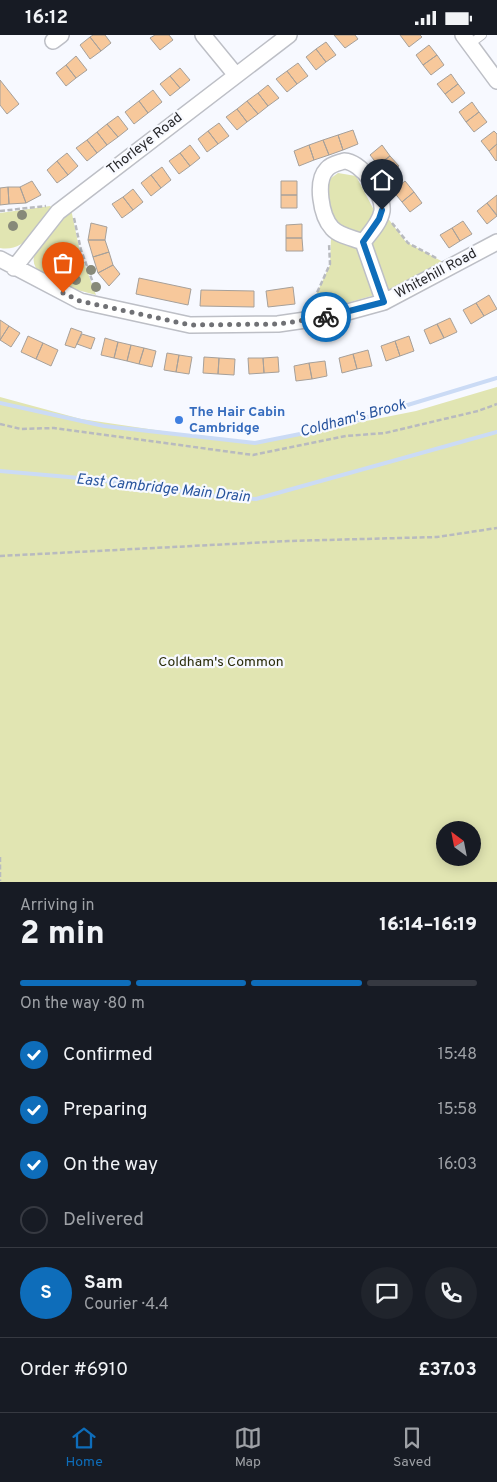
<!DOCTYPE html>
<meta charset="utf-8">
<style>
:root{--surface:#171b24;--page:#20242c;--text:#f1f3f6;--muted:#9ea1a6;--line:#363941;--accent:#0e6dba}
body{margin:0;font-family:Overpass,sans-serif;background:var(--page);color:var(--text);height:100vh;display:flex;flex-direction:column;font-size:19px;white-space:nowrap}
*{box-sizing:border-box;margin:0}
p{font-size:16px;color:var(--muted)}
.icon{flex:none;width:28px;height:28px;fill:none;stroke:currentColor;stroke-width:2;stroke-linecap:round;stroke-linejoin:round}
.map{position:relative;height:847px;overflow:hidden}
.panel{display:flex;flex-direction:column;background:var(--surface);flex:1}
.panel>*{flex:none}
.needle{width:32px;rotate:328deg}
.controls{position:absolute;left:436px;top:786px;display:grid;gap:10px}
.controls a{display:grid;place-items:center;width:45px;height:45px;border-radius:50%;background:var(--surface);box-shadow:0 2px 12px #0003;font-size:25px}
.pin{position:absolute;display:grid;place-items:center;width:42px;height:42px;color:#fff;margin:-51px -21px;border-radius:50% 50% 50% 0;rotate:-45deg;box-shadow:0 0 5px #0007}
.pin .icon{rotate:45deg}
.courier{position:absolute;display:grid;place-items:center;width:50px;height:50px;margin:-25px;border:4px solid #0e6dba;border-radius:50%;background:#fff;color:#222;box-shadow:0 1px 6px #0007}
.overview em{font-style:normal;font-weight:800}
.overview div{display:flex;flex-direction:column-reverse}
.overview{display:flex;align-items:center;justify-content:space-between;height:85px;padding:0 20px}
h1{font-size:32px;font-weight:800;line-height:38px}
.bar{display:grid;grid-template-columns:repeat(4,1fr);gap:8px 5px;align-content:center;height:60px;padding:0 20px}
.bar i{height:6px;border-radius:4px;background:var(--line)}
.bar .on{background:var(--accent)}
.bar p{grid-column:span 4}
.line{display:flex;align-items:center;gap:12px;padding:0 20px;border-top:1px solid var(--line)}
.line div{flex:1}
.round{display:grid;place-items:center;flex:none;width:52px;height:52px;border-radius:26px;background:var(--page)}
ol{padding:0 20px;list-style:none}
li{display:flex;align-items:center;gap:15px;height:55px}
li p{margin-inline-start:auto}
li .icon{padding:5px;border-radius:50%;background:var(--accent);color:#fff;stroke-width:4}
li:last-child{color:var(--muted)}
li i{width:28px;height:28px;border:2px solid var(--line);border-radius:50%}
.status{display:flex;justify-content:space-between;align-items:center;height:35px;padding:0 25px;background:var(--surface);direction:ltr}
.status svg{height:14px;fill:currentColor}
.menu{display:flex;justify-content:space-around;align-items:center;height:70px;border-top:1px solid var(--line);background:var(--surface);font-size:14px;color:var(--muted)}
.menu a{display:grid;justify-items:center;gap:2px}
.menu .on{color:var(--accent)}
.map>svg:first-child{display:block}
.green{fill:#e1e5b2;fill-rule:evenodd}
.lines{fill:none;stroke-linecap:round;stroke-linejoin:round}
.stream{stroke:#cbdbf5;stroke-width:4}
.building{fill:#f7c89b;stroke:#a6a09a}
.lane-casing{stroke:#bdbfc6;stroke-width:10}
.street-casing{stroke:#bdbfc6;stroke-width:18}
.path{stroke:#b8babf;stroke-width:2.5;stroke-dasharray:5 2.5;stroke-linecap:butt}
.lane{stroke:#fff;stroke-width:8}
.street{stroke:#fff;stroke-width:15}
.tree{fill:#878979}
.done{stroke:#707175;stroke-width:5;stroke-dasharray:0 9}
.route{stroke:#0e6dba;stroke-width:6}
.shop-dot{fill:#3f7fe0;stroke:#f7f9ff;stroke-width:2}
.labels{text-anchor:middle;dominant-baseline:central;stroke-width:4.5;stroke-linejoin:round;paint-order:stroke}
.street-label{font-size:14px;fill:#28282b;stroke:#f7f9ff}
.shop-label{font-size:14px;font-weight:bold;fill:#366cbe;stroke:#f7f9ff;text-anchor:start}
.park-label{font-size:14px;fill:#2b2d0b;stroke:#f7f9ff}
.water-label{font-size:15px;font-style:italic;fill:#28549d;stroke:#f7f9ff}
</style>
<div class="status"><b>16:12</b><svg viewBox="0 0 49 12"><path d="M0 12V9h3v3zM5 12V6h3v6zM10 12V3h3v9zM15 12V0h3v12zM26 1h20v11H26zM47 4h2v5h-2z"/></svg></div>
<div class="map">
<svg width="497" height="847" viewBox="0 0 497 847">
<rect width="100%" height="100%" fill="#f7f9ff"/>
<!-- green -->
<path class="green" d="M 338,138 L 356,141 L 375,177 L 361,201 L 334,189 L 326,166 L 327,146 Z
M 50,171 L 54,174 C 39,191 25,218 0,213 L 0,178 Z
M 71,174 L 80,217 L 96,260 C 77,254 17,243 38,213 C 47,199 60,187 71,174 Z
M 387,182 L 406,207 L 445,228 L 388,256 L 370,208 Z
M 331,203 L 358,213 L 375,260 L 307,279 L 330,230 Z
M 497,352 L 497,847 L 0,847 L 0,362 L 81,384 L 250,409 L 416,376 ZM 445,795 L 472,795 L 472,822 L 445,822 Z"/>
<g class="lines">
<!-- stream -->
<path class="stream" d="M 0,368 L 104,391 L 255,408 L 335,392 L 497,343
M 0,436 L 91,444 L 230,463 L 256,464 L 497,397"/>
</g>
<!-- building -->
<path class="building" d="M 93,0 L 105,0 L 111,8 L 101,16 L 90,2 Z
M 155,0 L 169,0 L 173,5 L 160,15 L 150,3 Z
M 334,0 L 355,0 L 358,4 L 345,13 Z
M 400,0 L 420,0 L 422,2 L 409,12 Z
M 90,2 L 101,16 L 90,24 L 80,10 Z
M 326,7 L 336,20 L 326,27 L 316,14 Z
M 429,10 L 437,20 L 423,30 L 416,20 Z
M 316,14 L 326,27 L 316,35 L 306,22 Z
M 437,20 L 444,30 L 431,40 L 423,30 Z
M 76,21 L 87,35 L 76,43 L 66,30 Z
M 298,28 L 308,41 L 297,49 L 287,36 Z
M 66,30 L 76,43 L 66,51 L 56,38 Z
M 180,33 L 190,45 L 180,53 L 170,41 Z
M 287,36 L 297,49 L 287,57 L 276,44 Z
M 451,39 L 458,49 L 445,59 L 437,49 Z
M 170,41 L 180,53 L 170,61 L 160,49 Z
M 0,45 L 19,69 L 7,79 L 0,70 Z
M 458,49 L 465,58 L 452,68 L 445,59 Z
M 268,50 L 279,63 L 268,71 L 258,58 Z
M 153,55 L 162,67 L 148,78 L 139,66 Z
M 258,58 L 268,71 L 258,79 L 247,66 Z
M 139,66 L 148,78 L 134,89 L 125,77 Z
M 247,66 L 258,79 L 247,87 L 237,74 Z
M 472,67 L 479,77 L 466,87 L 459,77 Z
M 237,74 L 247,87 L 237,95 L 226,82 Z
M 479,77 L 487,87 L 474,97 L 466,87 Z
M 118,81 L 128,94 L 118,102 L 107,89 Z
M 219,88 L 229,101 L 218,109 L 208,96 Z
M 107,89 L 118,102 L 107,110 L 97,97 Z
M 353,95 L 358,109 L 343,115 L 338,100 Z
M 208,96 L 218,109 L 207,117 L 198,104 Z
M 494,96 L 497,99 L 497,109 L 489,116 L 481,106 Z
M 97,97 L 107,110 L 97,118 L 87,105 Z
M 338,100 L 343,115 L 329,120 L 323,105 Z
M 87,105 L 97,118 L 87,126 L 76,113 Z
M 323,105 L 329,120 L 314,125 L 309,110 Z
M 497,109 L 497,125 L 496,126 L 489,116 Z
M 190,110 L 200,123 L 190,131 L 180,118 Z
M 309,110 L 314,125 L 299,131 L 294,116 Z
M 382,110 L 390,121 L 378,130 L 370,120 Z
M 67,118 L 78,131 L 68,140 L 57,126 Z
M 180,118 L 190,131 L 179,139 L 169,126 Z
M 390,121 L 399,131 L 387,141 L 378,130 Z
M 57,126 L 68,140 L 57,148 L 47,135 Z
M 162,132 L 171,145 L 161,153 L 151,140 Z
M 151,140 L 161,153 L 151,161 L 141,148 Z
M 32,146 L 41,160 L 26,168 L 20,152 Z
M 281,146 L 297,146 L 297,160 L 281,160 Z
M 405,146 L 414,157 L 402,167 L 393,156 Z
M 8,152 L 9,169 L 0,170 L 0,153 Z
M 8,152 L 20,152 L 26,168 L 9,169 Z
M 133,154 L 143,167 L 133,175 L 123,162 Z
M 414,157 L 422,168 L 410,177 L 402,167 Z
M 281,160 L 297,160 L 297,173 L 281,173 Z
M 497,160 L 497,180 L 487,168 Z
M 123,162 L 133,175 L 122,183 L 112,169 Z
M 487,168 L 497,181 L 487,189 L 477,176 Z
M 463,186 L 472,199 L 460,206 L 452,193 Z
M 91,188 L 107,192 L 105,205 L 88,205 Z
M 302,189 L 302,203 L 286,203 L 286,190 Z
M 452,193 L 460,206 L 449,213 L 440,200 Z
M 286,203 L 302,203 L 303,216 L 286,216 Z
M 88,205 L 105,205 L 109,217 L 93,222 Z
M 109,217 L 113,230 L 98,238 L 93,222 Z
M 113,230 L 120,239 L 109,251 L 98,238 Z
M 139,243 L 191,254 L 188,270 L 136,259 Z
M 293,252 L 295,269 L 268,272 L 266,256 Z
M 201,255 L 254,256 L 254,272 L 200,271 Z
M 489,260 L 497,274 L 484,281 L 476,268 Z
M 476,268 L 484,281 L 471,289 L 463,275 Z
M 450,283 L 457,297 L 444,303 L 437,289 Z
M 0,285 L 9,291 L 0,305 Z
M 437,289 L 444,303 L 430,309 L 424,295 Z
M 9,291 L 20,298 L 11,312 L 0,305 Z
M 71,293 L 82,297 L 75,313 L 65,310 Z
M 82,299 L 95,303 L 91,314 L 77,309 Z
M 28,301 L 43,308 L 36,324 L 21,317 Z
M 409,301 L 414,316 L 400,321 L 395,306 Z
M 105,303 L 118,307 L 114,323 L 101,320 Z
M 395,306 L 400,321 L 386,326 L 381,311 Z
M 118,307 L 131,310 L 127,326 L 114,323 Z
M 43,308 L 58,315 L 51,331 L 36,324 Z
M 131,310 L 144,313 L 139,329 L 127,326 Z
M 144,313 L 156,316 L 152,332 L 139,329 Z
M 368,315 L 372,331 L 357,334 L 353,319 Z
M 167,318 L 179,320 L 176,337 L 164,335 Z
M 353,319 L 357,334 L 342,338 L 339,323 Z
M 179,320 L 192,322 L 189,339 L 176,337 Z
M 204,322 L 219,323 L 218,339 L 203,338 Z
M 278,322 L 279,337 L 264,338 L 263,323 Z
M 219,323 L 235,324 L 234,340 L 218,339 Z
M 248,323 L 263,323 L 264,338 L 249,339 Z
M 325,326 L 327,341 L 312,344 L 309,328 Z
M 309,328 L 312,344 L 296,346 L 294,331 Z"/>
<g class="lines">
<!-- lane casing -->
<g class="lane-casing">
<path id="lane" d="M 470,9 L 482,0"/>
</g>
<!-- street casing -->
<g class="street-casing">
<path id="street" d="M 203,0 L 235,39
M 463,0 L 497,46
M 53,6 L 61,0
M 344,126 C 362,127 384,159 382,176 C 380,188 370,198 363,207 C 353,203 339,201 332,193 C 321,181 315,146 327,134 C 331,129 338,128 344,126 Z
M 363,207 L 384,267
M 0,224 L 80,266 L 190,290 L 278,289 L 333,281 L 384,267 L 497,207
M 14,233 L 58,177 L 289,0"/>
</g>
<!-- path -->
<path class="path" d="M 0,176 L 46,171
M 74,183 L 81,215 L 96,256
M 392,188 L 408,208 L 438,224
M 311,271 L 330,229 L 329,208
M 0,389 L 21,394 L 54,393 L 253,420 L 346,401 L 385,398 L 478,376 L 497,369
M 0,521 L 288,506 L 437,502 L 497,493
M 0,822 L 0,846"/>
<!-- lane -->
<use href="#lane" class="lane"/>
<!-- street -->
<use href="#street" class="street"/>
</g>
<!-- trees -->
<g class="tree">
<circle cx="22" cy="180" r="5"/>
<circle cx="13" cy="191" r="5"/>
<circle cx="61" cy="214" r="5"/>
<circle cx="91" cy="235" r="5"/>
<circle cx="76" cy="245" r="5"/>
<circle cx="96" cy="252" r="5"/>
</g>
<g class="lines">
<!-- done -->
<path class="done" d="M 63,258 L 80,266 L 190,290 L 278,289 L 326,282"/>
<!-- route -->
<path class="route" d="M 326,282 L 384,267 L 363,207 L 379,184 L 382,175"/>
</g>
<!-- markers -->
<circle class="shop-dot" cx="179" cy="385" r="5"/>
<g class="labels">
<!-- street labels -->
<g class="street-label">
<text transform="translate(145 109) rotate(-38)">Thorleye Road</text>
<text transform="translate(436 239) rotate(-28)">Whitehill Road</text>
</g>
<!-- shop labels -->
<g class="shop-label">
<text x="189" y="377">The Hair Cabin<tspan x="189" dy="16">Cambridge</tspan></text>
</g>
<!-- park labels -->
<g class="park-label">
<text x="221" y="627">Coldham's Common</text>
</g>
<!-- water labels -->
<g class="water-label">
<text transform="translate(353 384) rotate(-15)">Coldham's Brook</text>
<text transform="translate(163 454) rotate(6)">East Cambridge Main Drain</text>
</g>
</g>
</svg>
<div class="controls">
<a><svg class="needle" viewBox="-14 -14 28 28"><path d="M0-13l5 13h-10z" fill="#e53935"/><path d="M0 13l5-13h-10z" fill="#9ea1a6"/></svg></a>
</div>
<div class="pin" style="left:63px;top:258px;background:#ea580c"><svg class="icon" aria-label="bag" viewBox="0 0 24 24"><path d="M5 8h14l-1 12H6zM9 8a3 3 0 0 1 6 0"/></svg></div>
<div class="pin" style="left:382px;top:175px;background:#1f2937"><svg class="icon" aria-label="home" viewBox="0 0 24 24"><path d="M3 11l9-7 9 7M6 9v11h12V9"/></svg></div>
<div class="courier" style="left:326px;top:282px"><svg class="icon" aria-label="bike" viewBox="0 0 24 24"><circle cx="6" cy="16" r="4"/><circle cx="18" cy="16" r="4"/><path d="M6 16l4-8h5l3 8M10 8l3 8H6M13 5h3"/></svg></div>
</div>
<section class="panel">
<div class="overview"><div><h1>2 min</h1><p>Arriving in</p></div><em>16:14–16:19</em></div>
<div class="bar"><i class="on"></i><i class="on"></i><i class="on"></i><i></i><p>On the way · 80 m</p></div>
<ol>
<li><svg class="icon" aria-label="check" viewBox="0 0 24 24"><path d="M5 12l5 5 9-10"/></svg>Confirmed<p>15:48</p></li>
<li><svg class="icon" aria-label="check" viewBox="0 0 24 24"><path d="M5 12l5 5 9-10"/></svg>Preparing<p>15:58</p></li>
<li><svg class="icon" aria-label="check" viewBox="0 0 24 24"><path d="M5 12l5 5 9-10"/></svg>On the way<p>16:03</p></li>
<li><i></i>Delivered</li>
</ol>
<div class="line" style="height:90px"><b class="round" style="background:var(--accent);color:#fff">S</b><div><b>Sam</b><p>Courier · 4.4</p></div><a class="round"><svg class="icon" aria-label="chat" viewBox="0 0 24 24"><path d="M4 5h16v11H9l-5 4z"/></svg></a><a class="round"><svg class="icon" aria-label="phone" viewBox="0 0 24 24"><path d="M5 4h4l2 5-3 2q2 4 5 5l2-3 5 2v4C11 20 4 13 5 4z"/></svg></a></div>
<div class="line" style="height:65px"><div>Order #6910</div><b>£37.03</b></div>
</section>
<nav class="menu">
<a class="on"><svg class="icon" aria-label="home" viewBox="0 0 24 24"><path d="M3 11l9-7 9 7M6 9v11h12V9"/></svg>Home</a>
<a><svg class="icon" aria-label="map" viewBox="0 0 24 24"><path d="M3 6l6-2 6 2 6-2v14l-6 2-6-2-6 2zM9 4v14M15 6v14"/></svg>Map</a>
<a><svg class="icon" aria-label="saved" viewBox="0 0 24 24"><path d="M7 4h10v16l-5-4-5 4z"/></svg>Saved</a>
</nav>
